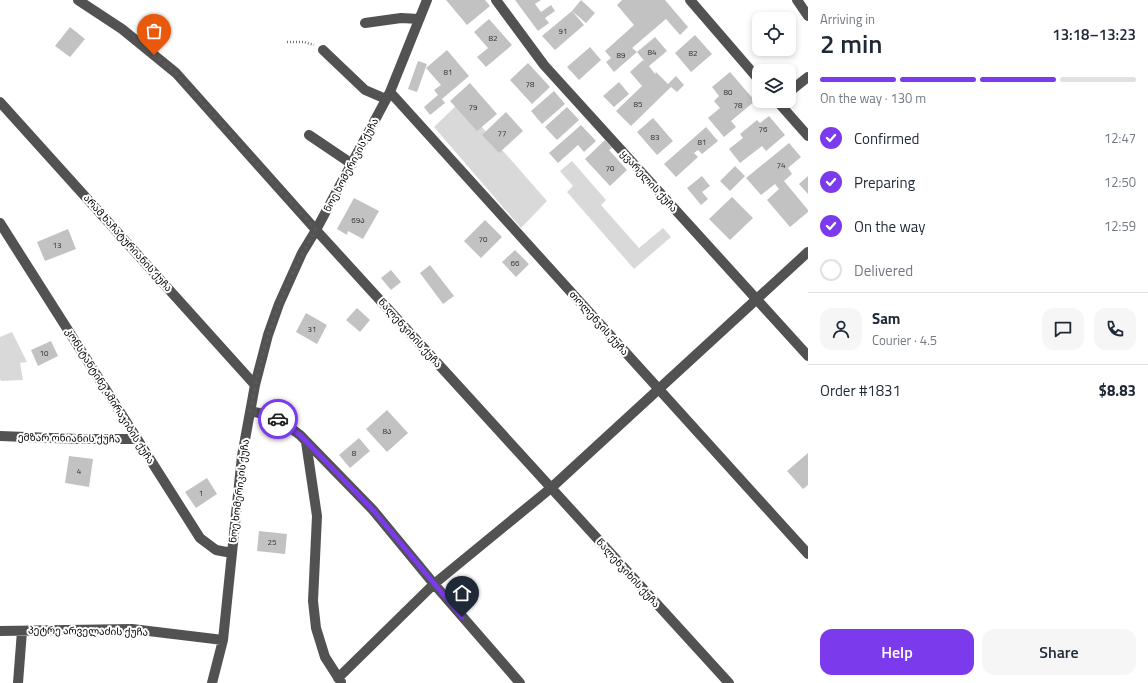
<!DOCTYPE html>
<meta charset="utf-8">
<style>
:root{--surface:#fff;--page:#f6f6f7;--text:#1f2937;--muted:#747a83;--line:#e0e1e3;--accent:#7c3aed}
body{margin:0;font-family:"Titillium Web","Noto Sans Georgian",sans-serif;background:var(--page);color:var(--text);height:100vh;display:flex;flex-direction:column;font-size:15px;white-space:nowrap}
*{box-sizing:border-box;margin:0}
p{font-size:13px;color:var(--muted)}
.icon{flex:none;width:22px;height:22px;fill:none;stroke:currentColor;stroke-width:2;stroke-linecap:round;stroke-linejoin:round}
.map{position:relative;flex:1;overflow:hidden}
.panel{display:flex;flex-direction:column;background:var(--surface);width:340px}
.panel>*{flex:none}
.fabs{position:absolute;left:752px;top:12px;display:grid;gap:8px}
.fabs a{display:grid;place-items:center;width:44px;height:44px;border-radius:8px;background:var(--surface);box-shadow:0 2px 6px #0003;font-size:20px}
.pin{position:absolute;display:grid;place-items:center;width:34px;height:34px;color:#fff;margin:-41px -17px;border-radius:50% 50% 50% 0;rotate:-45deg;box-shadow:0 0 4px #0007}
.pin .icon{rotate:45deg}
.courier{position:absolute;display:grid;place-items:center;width:40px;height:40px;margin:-20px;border:3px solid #7c3aed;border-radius:50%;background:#fff;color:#222;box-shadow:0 1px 5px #0007}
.head em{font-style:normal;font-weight:600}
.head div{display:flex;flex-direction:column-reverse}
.head{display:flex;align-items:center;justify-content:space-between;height:68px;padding:0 12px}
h1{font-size:26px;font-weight:600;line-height:30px}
.bar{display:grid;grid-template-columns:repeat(4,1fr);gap:6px 4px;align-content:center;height:48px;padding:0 12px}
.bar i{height:5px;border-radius:3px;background:var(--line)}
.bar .current{background:var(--accent)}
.bar p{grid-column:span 4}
.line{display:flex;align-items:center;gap:10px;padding:0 12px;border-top:1px solid var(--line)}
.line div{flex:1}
.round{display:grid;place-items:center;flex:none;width:42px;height:42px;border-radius:12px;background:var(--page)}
ol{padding:0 12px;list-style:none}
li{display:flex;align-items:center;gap:12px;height:44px}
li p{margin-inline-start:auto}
li .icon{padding:4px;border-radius:50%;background:var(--accent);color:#fff;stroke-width:4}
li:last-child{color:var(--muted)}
li i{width:22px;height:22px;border:2px solid var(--line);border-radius:50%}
.primary-button{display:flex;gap:8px;margin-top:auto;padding:8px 12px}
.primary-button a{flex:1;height:46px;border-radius:12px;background:var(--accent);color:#fff;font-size:16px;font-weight:600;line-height:46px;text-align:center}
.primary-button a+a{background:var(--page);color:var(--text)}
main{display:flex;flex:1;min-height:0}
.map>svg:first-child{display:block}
.green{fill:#d9d9d9}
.building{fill:#c2c2c2}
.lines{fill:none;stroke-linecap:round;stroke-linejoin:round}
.path{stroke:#747474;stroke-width:2.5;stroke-dasharray:1 2;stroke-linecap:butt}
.minor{stroke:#525252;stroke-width:10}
.done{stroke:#595959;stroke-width:4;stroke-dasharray:0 7.2}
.route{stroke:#7c3aed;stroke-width:5}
.labels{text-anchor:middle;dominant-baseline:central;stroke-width:4;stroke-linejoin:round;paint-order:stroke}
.number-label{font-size:8px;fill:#303030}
.street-label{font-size:10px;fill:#000;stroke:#fff}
</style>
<main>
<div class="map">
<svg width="808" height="683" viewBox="0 0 808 683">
<rect width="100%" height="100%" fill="#fff"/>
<!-- green -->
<path class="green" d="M 460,102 L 547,201 L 521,228 L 434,127 Z
M 572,161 L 606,200 L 601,205 L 639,248 L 663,228 L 671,237 L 634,269 L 567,192 L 573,186 L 560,171 Z
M 12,332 L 27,362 L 20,363 L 23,380 L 1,381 L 0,379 L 0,337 Z"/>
<!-- building -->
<path class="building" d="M 446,0 L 485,0 L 490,6 L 467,25 Z
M 515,0 L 541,0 L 535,4 L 541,12 L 551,5 L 555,11 L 545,18 L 549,23 L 538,31 Z
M 581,0 L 595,13 L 586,23 L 572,11 L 584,25 L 555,50 L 542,36 L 572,11 Z
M 622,0 L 665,0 L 688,27 L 680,35 L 666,19 L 632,48 L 637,52 L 655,37 L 667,51 L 649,66 L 655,74 L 656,72 L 668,84 L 676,76 L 684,85 L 677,92 L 671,87 L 631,126 L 616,111 L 642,86 L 630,72 L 643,60 L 646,63 L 637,52 L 614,72 L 606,62 L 611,58 L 605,51 L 634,25 L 617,5 Z
M 489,19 L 512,45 L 486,67 L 477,57 L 488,48 L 474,32 Z
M 70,27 L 85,39 L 70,57 L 55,46 Z
M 695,35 L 712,54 L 691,72 L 675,53 Z
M 590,47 L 601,60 L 579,80 L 567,67 Z
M 447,50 L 469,76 L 442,99 L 445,103 L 430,115 L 424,107 L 438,95 L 434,90 L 441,85 L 426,68 Z
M 418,61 L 427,64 L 417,92 L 408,89 Z
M 528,63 L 550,87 L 532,104 L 510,80 Z
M 730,72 L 755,101 L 731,121 L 736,127 L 724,137 L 708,118 L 720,108 L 714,101 L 719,96 L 712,87 Z
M 619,82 L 629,94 L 614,107 L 603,96 Z
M 470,83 L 497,114 L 477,131 L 450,101 Z
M 554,91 L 565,104 L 542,124 L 531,111 Z
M 567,107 L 579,120 L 557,140 L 545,127 Z
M 506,112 L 523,131 L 499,153 L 482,135 Z
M 769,116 L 785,135 L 766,151 L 762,146 L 740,163 L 729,149 L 743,138 L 740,134 L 757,120 L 760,123 Z
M 653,118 L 673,141 L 657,155 L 637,132 Z
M 581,125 L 596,141 L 584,152 L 578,145 L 558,163 L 549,153 Z
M 706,127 L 718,141 L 702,154 L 698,150 L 694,153 L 698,157 L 676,177 L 664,164 Z
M 605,140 L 612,148 L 609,150 L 627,170 L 610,186 L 585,159 Z
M 789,143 L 801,157 L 788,168 L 792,174 L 784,181 L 808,210 L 808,212 L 790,227 L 767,200 L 779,189 L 775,184 L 761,195 L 746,178 Z
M 735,166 L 745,176 L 730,191 L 720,181 Z
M 702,176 L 710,186 L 702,192 L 708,199 L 701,205 L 687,188 Z
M 808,176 L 808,194 L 799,184 Z
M 732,197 L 753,218 L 730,240 L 709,219 Z
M 354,198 L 379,211 L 363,239 L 348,231 L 347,235 L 337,229 Z
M 485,220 L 502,237 L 481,258 L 464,241 Z
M 68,229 L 76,249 L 45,261 L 37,242 Z
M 515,250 L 529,264 L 516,277 L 502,262 Z
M 430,265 L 454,296 L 443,304 L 420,273 Z
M 391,270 L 401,282 L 391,290 L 381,278 Z
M 357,308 L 370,320 L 360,332 L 346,320 Z
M 306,313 L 327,325 L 317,344 L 296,332 Z
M 51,341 L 58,356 L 38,366 L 31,350 Z
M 387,410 L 408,433 L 387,452 L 366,429 Z
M 359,438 L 370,451 L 350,468 L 339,455 Z
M 808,453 L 808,485 L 803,489 L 787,471 Z
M 69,456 L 93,459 L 89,487 L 65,483 Z
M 207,478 L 217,494 L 196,508 L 185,492 Z
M 259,531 L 287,534 L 285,554 L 257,551 Z"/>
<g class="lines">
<!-- path -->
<path class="path" d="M 287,42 L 304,42 L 314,45"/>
<!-- minor -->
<path class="minor" d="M 78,0 L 122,29 L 176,73 L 316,230 L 729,683
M 496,0 L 544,65 L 808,356
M 690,0 L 759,80
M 797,0 L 808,16
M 365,23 L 401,18 L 419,19
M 323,50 L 365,90 L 386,99
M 390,92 L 808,554
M 789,92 L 808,77
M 777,101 L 808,136
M 0,102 L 255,385
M 309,135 L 352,164
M 0,223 L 200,538 L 216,550 L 232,553
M 251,411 L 267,415 L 280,420 L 300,435 L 373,510 L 434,584 L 520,683
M 0,436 L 78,439 L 137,439
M 306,442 L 317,516 L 313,601 L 316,628 L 325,657 L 341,682
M 0,631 L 132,629 L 223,640
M 338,678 L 434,584 L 551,488 L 808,252
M 18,683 L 22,631
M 212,683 L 223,640 L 242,456 L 255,385 L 268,335 L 279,304 L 302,253 L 316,230 L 390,92 L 427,0"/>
</g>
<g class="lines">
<!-- done -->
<path class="done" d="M 154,55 L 176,73 L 316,230 C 281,287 262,346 250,412 L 268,415 L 278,419"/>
<!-- route -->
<path class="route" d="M 278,419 L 300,435 L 373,510 L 462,617"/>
</g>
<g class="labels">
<!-- number labels -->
<g class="number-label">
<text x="563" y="31">91</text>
<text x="493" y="38">82</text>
<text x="652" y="52">84</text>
<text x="693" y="53">82</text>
<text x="621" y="55">89</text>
<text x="448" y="72">81</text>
<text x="530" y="84">78</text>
<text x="728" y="92">80</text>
<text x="638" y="104">85</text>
<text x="738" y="105">78</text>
<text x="473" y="107">79</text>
<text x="763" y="129">76</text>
<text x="502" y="133">77</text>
<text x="655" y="137">83</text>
<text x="702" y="142">81</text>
<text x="781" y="165">74</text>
<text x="610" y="168">70</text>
<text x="358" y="220">69ა</text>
<text x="483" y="239">70</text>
<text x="57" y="245">13</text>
<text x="515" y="263">66</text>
<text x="312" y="329">31</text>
<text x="44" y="353">10</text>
<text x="387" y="431">8ა</text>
<text x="354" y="453">8</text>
<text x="79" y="471">4</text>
<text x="201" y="493">1</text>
<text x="272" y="542">25</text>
</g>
<!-- street labels -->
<g class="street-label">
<text transform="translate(351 165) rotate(-62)">ნოე ხომერიკის ქუჩა</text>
<text transform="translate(649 181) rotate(48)">ყვარელის ქუჩა</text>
<text transform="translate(128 243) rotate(48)">არამ ხაჩატურიანის ქუჩა</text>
<text transform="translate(599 323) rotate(48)">თოლენჯის ქუჩა</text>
<text transform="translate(410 333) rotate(48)">წალენჯიხის ქუჩა</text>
<text transform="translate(110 396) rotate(58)">კონსტანტინე ამირაჯიბის ქუჩა</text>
<text transform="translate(69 438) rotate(1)">ემზარ ონიანის ქუჩა</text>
<text transform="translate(239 491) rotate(-83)">ნოე ხომერიკის ქუჩა</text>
<text transform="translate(628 573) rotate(48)">წალენჯიხის ქუჩა</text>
<text transform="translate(88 631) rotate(1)">პეტრე არველაძის ქუჩა</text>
</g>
</g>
</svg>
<div class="fabs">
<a><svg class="icon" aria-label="locate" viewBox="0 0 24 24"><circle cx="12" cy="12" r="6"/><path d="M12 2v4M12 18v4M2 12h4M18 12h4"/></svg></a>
<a><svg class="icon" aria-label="layers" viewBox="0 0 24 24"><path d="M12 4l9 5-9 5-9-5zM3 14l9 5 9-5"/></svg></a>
</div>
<div class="pin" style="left:154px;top:55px;background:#ea580c"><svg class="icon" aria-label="bag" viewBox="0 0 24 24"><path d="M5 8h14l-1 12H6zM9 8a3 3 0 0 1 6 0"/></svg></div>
<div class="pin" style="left:462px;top:617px;background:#1f2937"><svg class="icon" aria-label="home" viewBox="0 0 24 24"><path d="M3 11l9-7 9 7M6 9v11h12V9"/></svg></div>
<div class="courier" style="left:278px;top:419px"><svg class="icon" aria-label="car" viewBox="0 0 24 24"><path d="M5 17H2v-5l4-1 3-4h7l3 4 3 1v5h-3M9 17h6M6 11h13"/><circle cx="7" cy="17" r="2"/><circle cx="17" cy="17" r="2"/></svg></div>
</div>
<section class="panel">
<div class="head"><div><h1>2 min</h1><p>Arriving in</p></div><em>13:18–13:23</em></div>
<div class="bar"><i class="current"></i><i class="current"></i><i class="current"></i><i></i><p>On the way · 130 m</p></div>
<ol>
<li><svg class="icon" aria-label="check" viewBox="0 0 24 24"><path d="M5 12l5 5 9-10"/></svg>Confirmed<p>12:47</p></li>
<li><svg class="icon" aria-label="check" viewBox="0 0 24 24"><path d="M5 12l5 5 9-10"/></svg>Preparing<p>12:50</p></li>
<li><svg class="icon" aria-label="check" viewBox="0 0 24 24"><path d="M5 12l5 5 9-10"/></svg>On the way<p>12:59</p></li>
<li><i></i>Delivered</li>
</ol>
<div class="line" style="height:72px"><a class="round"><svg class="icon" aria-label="person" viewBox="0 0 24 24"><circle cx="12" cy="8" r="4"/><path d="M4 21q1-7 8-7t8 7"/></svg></a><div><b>Sam</b><p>Courier · 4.5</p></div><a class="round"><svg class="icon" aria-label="chat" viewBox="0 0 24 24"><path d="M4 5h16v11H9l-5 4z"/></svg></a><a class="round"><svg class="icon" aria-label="phone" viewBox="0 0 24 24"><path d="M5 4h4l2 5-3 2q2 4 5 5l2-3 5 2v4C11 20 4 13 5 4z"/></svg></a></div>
<div class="line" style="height:52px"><div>Order #1831</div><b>$8.83</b></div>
<div class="primary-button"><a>Help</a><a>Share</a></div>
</section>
</main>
